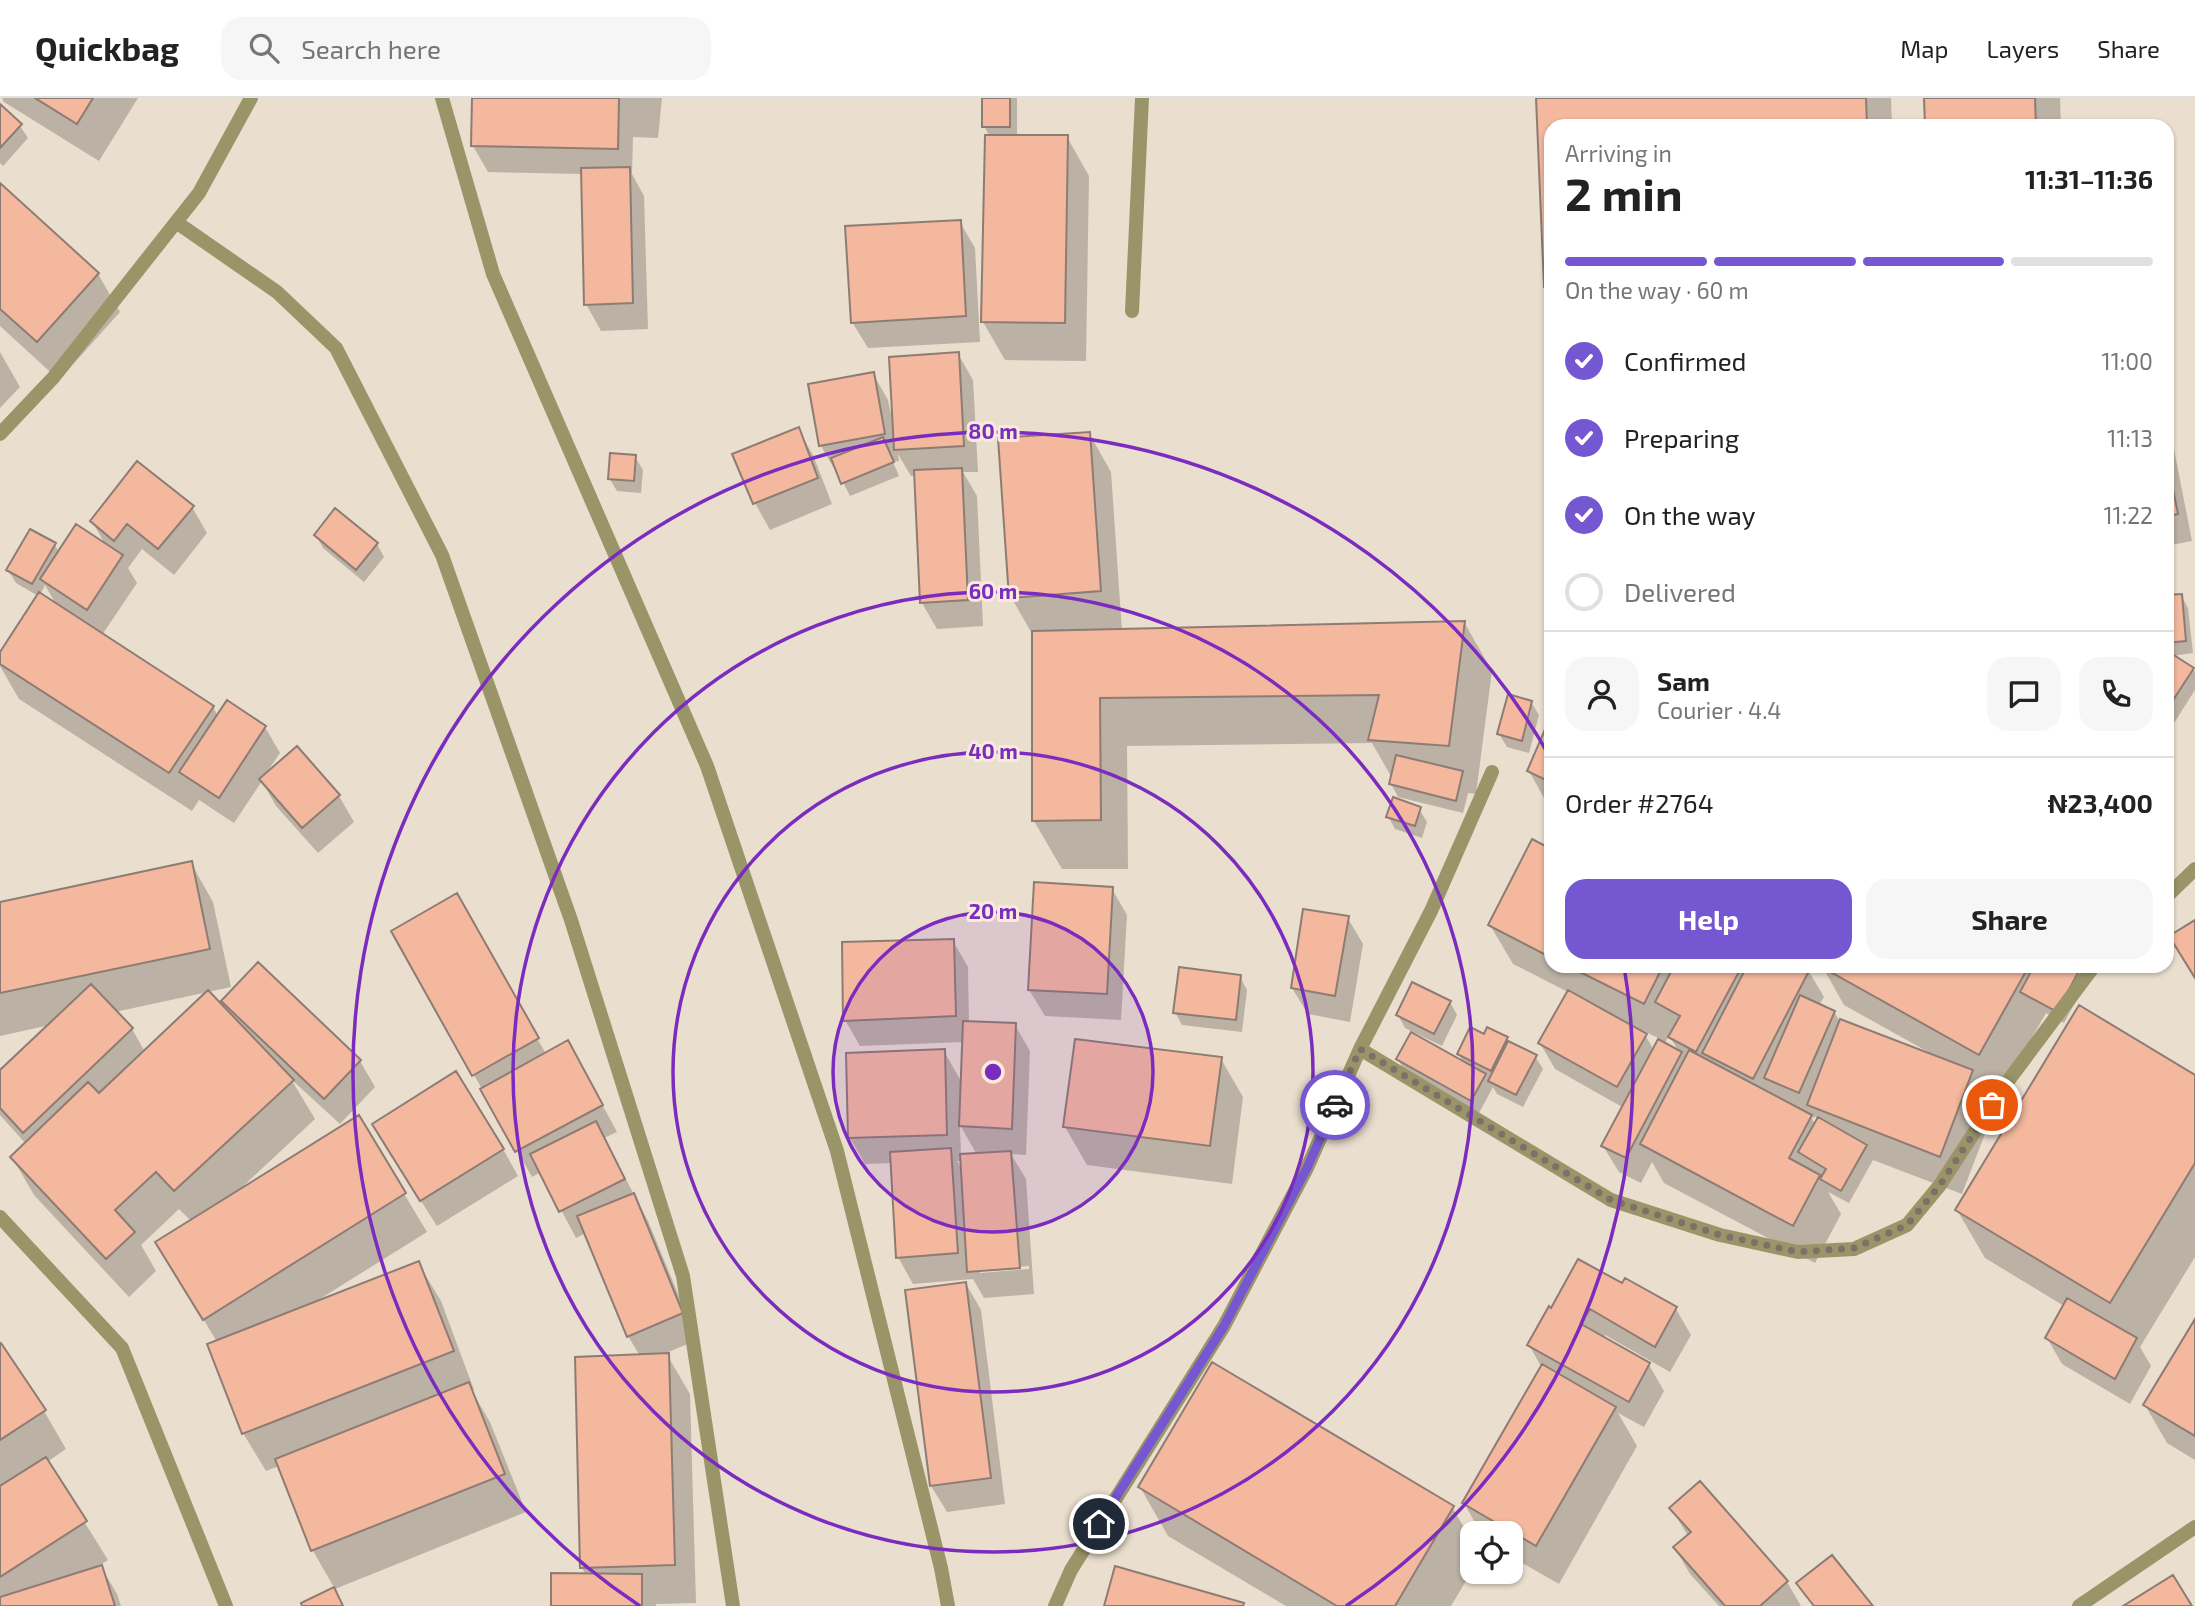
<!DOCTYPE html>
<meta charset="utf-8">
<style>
:root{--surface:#fff;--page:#f6f6f6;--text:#222;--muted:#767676;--line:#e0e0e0;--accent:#7457d1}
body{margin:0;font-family:"Exo 2",sans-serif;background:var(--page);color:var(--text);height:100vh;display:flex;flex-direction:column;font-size:26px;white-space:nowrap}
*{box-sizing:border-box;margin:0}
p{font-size:23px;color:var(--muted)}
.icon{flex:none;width:38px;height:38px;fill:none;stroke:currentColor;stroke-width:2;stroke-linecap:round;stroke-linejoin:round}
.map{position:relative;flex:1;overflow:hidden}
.side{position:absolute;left:1544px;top:21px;width:630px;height:854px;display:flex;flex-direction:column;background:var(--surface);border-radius:21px;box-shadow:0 2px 5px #0004}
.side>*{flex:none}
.tools{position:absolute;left:1460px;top:1423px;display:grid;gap:14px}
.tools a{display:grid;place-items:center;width:63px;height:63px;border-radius:14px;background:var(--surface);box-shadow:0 2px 5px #0004;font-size:35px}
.pin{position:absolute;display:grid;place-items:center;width:60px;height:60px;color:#fff;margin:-30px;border:4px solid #fff;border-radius:50%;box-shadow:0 2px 7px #0007}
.courier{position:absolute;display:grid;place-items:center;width:70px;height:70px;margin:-35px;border:5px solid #7457d1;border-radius:50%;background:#fff;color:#222;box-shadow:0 2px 9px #0007}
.summary em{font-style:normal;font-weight:700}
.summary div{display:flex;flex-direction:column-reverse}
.summary{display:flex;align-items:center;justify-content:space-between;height:119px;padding:0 21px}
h1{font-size:46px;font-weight:700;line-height:52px}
.bar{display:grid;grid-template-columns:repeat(4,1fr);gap:10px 7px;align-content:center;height:84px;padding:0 21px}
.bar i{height:9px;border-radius:5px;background:var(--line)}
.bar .active{background:var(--accent)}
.bar p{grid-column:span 4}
.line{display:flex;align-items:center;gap:18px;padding:0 21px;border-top:2px solid var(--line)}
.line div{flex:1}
.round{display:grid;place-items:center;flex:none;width:74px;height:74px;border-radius:21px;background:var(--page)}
ol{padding:0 21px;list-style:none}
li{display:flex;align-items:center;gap:21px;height:77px}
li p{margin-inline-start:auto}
li .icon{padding:7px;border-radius:50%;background:var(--accent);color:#fff;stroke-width:4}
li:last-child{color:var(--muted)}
li i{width:38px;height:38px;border:4px solid var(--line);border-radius:50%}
.primary-button{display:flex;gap:14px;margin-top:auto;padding:14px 21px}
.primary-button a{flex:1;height:80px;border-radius:21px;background:var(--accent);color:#fff;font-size:28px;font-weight:700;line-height:80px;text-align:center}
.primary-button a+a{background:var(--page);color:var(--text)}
header{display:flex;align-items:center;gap:42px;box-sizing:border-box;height:98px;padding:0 35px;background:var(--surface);border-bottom:2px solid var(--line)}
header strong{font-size:33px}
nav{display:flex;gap:38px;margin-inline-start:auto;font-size:24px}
.search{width:490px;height:63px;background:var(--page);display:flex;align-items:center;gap:18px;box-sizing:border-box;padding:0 24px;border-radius:21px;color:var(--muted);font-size:26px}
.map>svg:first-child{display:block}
.shadow{fill:#0003;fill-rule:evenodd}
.building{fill:#f3b89d;stroke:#8e7c74;stroke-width:2}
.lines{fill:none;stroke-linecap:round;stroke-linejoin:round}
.minor{stroke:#9a9568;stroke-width:14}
.done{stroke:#7a7269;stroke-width:7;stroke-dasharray:0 12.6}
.route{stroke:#7457d1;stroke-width:9}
.ring{fill:none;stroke:#7b2cbf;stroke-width:3.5}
.centre{fill:#7b2cbf;stroke:#f7ebdb;stroke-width:3.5}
.ring-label{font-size:21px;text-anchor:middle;font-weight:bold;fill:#7b2cbf;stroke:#f7ebdb;stroke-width:6;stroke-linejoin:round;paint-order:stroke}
</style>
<header>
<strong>Quickbag</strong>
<div class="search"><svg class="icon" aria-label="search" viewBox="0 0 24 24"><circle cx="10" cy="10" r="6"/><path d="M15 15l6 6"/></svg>Search here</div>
<nav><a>Map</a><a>Layers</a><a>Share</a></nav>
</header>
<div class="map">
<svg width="2195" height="1508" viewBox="0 0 2195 1508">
<rect width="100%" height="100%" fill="#eadece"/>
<!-- shadow -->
<path class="shadow" d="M 2,0 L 138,0 L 99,63 L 4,4 Z
M 474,0 L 662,0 L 658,40 L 633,39 L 632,76 L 644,98 L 648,231 L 601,233 L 586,206 L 583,76 L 488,74 L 473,48 Z
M 984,0 L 1017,0 L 1017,39 L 1067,39 L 1089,78 L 1086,263 L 1005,262 L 983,224 L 990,39 L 984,28 Z
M 1538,0 L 1891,0 L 1892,28 L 1550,28 L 1550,198 L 1545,189 Z
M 1926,0 L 2060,0 L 2061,28 L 1927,28 Z
M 0,9 L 20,28 L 28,40 L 3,68 L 0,65 Z
M 0,88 L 98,176 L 120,214 L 59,282 L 0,228 Z
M 960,124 L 975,150 L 980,244 L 868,250 L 852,224 Z
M 0,254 L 20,289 L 0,310 Z
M 958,256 L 973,282 L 978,374 L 963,374 L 977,398 L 983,528 L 937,531 L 922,505 L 916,377 L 911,378 L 898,356 L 899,363 L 893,364 L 899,378 L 850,398 L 838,374 L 836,374 L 821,348 L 810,288 L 873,276 L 888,302 L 892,321 L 894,320 Z
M 798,331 L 813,357 L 832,406 L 770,432 L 755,405 L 735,357 Z
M 1089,335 L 1111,374 L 1122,533 L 1464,524 L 1492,573 L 1476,696 L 1468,695 L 1463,715 L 1398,699 L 1391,686 L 1392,680 L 1372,645 L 1127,648 L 1128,771 L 1062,771 L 1034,723 L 1034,539 L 1011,499 Z
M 2166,335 L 2173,346 L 2192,443 L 2166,448 Z
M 635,359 L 643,372 L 641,395 L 617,393 L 609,380 Z
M 192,409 L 207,435 L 174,477 L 142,451 L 128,470 L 137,485 L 102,537 L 213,609 L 218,618 L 265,629 L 280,655 L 267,674 L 339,698 L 354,724 L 318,755 L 276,708 L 262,683 L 234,725 L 199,702 L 192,713 L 19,601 L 0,568 L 0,558 L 38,498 L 16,485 L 8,472 L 54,446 L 60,455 L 106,448 L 92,423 ZM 45,487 L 57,508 L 40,497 Z
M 316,437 L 377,446 L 384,459 L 364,484 L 323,450 Z
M 2181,497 L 2188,510 L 2193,555 L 2172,558 L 2193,571 L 2195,574 L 2195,592 L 2174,625 L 2166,620 L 2166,554 L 2171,556 L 2166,549 L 2166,498 Z
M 1531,604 L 1539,617 L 1529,655 L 1507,649 L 1499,636 Z
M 1550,625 L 1550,702 L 1544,700 L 1529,673 Z
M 2166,675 L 2171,684 L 2166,690 Z
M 1419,711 L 1427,724 L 1422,740 L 1395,731 L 1388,718 Z
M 1550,746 L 1550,868 L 1800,868 L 1808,872 L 1824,899 L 1819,907 L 1834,914 L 1839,922 L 1929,957 L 1930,955 L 1844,907 L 1822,868 L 2075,868 L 2079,870 L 2087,883 L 2064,925 L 2046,915 L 2001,994 L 1976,981 L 1994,1012 L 1962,1096 L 1873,1062 L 1849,1105 L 1828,1094 L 1841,1116 L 1815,1165 L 1664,1085 L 1652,1064 L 1641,1085 L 1619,1074 L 1603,1048 L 1624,1010 L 1555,971 L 1540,945 L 1568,894 L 1513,866 L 1490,827 ZM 1642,932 L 1660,941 L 1654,952 ZM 1669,937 L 1679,954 L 1664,947 ZM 1811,1018 L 1814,1020 L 1815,1018 L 1818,1023 L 1815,1027 Z
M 191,765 L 213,804 L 231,889 L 115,914 L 132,931 L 145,954 L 230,915 L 223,904 L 360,963 L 375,989 L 340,1026 L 291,981 L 315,1021 L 239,1092 L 240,1093 L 358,1019 L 427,1134 L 315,1204 L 316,1205 L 418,1165 L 441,1203 L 474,1292 L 472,1293 L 490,1324 L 526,1414 L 335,1491 L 313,1453 L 279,1368 L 266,1373 L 243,1335 L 217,1244 L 180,1182 L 191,1123 L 179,1111 L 141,1147 L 156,1173 L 129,1199 L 34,1097 L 12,1059 L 26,1046 L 0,1017 L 0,975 L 50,927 L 0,938 L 0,806 Z
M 1112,791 L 1127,817 L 1121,922 L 1045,918 L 1029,892 Z
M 456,797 L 546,956 L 583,971 L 617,1034 L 604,1040 L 648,1123 L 697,1242 L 666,1255 L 690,1296 L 696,1505 L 656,1506 L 656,1508 L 552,1508 L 586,1477 L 582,1470 L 640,1258 L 628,1238 L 586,1135 L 576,1140 L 541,1074 L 532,1079 L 474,977 Z
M 1347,819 L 1363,846 L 1350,924 L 1308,916 L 1292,890 Z
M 953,843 L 968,869 L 969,925 L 1015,927 L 1030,953 L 1026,1057 L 1011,1056 L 1026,1081 L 1034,1196 L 984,1200 L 973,1181 L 913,1186 L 898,1159 L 892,1065 L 865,1066 L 850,1040 L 944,953 L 962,985 L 964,944 L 860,948 L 845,922 ZM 960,1027 L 977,1057 L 961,1058 ZM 957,1063 L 962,1063 L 963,1073 ZM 1029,1168 L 1029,1171 L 980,1175 L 980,1172 Z
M 1240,879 L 1247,892 L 1242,934 L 1182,927 L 1175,914 Z
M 1450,904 L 1457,917 L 1442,948 L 1415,935 L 1414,937 L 1464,966 L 1459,956 L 1484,938 L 1507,941 L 1509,945 L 1535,958 L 1543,971 L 1523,1009 L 1497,996 L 1493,989 L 1479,1015 L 1405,974 L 1398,961 L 1413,934 L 1405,930 L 1398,917 Z
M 1221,961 L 1243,999 L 1232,1086 L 1087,1067 L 1065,1029 Z
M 2195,979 L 2195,1159 L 2140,1249 L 2151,1268 L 2130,1306 L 2062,1266 L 2047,1240 L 2064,1208 L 1985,1160 L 1957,1112 Z
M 503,1051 L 518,1078 L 437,1128 L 389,1053 Z
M 966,1186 L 981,1212 L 1005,1406 L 947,1414 L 931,1388 Z
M 1623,1188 L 1676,1211 L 1691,1237 L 1670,1274 L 1605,1237 L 1603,1240 L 1649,1267 L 1664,1293 L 1644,1329 L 1618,1315 L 1637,1348 L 1559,1486 L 1510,1458 L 1510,1435 L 1481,1435 L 1464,1405 L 1542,1270 L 1529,1247 L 1551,1212 Z
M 2195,1225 L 2195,1362 L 2167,1345 L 2145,1307 Z
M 0,1248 L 44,1313 L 66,1351 L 47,1364 L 108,1462 L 100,1467 L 117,1496 L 121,1508 L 0,1508 Z
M 1700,1385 L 1787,1484 L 1801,1508 L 1719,1508 L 1690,1476 L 1675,1450 L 1688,1438 L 1671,1410 Z
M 1140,1389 L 1452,1409 L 1472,1443 L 1472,1473 L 1451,1508 L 1286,1508 L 1168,1438 Z"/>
<!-- building -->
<path class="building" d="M 35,0 L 93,0 L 77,26 Z
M 472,0 L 619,0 L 618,51 L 471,48 Z
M 982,0 L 1010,0 L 1010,29 L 982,29 Z
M 1536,0 L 1866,0 L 1867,28 L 1550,28 L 1550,189 L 1544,189 Z
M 1924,0 L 2035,0 L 2036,28 L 1925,28 Z
M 0,6 L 22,26 L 0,50 Z
M 985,37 L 1068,37 L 1065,225 L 981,224 Z
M 630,69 L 633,205 L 584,207 L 581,70 Z
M 0,85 L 99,175 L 37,244 L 0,211 Z
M 961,122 L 966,218 L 851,225 L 845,128 Z
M 959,254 L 964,348 L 894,352 L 889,259 Z
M 874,274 L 885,336 L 819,348 L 808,286 Z
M 799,329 L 818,380 L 753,406 L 732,356 Z
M 1090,334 L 1101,493 L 1009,500 L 998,340 Z
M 883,339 L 894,364 L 841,386 L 831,360 Z
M 610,355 L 636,357 L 634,383 L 608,381 Z
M 2166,357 L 2178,416 L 2166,419 Z
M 137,363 L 194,408 L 158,451 L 127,426 L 114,443 L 90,423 Z
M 962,370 L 968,502 L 920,505 L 914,372 Z
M 335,410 L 378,445 L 356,472 L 314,437 Z
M 76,426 L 123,457 L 87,512 L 40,481 Z
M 30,431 L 56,445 L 32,486 L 6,472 Z
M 39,494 L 214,608 L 169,675 L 0,566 L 0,554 Z
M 2182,496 L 2186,543 L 2166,545 L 2166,497 Z
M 1465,523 L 1449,648 L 1368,642 L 1379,597 L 1100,600 L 1101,722 L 1032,723 L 1032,533 Z
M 2166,552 L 2194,570 L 2166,613 Z
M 1508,596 L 1532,603 L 1522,643 L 1497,636 Z
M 227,602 L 266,628 L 219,700 L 179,674 Z
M 1550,620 L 1550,684 L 1527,673 Z
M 297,648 L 340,697 L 302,730 L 259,681 Z
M 1396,657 L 1463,673 L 1456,703 L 1389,686 Z
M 1393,699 L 1421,709 L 1415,728 L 1386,719 Z
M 1532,741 L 1547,749 L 1550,743 L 1550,859 L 1488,827 Z
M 192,763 L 210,851 L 0,895 L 0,804 Z
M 1034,784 L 1113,789 L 1107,896 L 1028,892 Z
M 457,795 L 539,940 L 472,978 L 391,833 Z
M 1303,811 L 1349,818 L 1335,898 L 1291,890 Z
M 2195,822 L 2195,880 L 2169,838 Z
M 954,841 L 956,918 L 843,923 L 842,844 Z
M 258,864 L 361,962 L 324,1001 L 221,903 Z
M 1568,868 L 1663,868 L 1644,906 Z
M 1674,868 L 1742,868 L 1696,954 L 1668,939 L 1680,918 L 1655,904 Z
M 1747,868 L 1804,868 L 1810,871 L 1753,981 L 1702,955 Z
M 1820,868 L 2029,868 L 1979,957 Z
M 2034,868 L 2081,869 L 2057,914 L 2020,894 Z
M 1179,869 L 1241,877 L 1236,922 L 1173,915 Z
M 1412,884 L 1451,903 L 1434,936 L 1396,917 Z
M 91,886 L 133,930 L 23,1035 L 0,1010 L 0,972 Z
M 208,892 L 294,982 L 174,1093 L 156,1074 L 115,1112 L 135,1134 L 106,1161 L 10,1059 L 88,984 L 99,995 Z
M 1568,892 L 1647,936 L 1617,989 L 1538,945 Z
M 1800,897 L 1835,913 L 1799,995 L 1764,980 Z
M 2079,907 L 2195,977 L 2195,1065 L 2110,1205 L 1955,1112 Z
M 1840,921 L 1973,972 L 1940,1059 L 1807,1007 Z
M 963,923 L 1016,925 L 1012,1031 L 959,1028 Z
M 1470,929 L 1484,936 L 1487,929 L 1508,939 L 1491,973 L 1457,956 Z
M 1411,934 L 1486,976 L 1471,1003 L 1396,961 Z
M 1075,941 L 1222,959 L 1210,1048 L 1063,1029 Z
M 1658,941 L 1682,954 L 1626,1060 L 1601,1048 Z
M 568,942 L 603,1007 L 515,1054 L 480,991 Z
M 1508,943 L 1537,957 L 1516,997 L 1488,983 Z
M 945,951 L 947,1037 L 848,1040 L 846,955 Z
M 1689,952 L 1812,1017 L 1789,1060 L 1820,1077 L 1793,1128 L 1640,1046 Z
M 456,973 L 504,1051 L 420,1103 L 372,1026 Z
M 359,1017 L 406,1095 L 203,1222 L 155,1144 Z
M 1818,1019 L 1867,1047 L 1841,1093 L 1820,1081 L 1826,1071 L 1798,1054 Z
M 596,1023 L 625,1081 L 559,1114 L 530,1056 Z
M 951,1050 L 958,1155 L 896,1160 L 890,1054 Z
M 1011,1053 L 1020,1170 L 967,1174 L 960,1056 Z
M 634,1095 L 683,1215 L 627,1239 L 577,1118 Z
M 1578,1161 L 1622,1185 L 1625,1180 L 1677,1209 L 1655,1249 L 1590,1211 L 1581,1226 L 1650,1265 L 1629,1304 L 1527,1247 L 1549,1208 L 1551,1210 Z
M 419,1163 L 454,1253 L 242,1336 L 207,1246 Z
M 966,1184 L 991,1380 L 930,1388 L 905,1192 Z
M 2067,1200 L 2137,1240 L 2115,1281 L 2045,1240 Z
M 2195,1221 L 2195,1338 L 2143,1307 Z
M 1,1245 L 46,1312 L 0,1342 L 0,1246 Z
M 669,1255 L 675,1467 L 580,1470 L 575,1259 Z
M 1212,1264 L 1454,1408 L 1395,1508 L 1337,1508 L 1138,1389 Z
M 1542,1266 L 1616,1309 L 1536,1448 L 1462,1405 Z
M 469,1284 L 505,1376 L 311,1453 L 275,1361 Z
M 46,1359 L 87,1423 L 0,1479 L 0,1388 Z
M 1700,1383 L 1788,1483 L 1760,1508 L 1725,1508 L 1673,1449 L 1691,1434 L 1669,1410 Z
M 1832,1457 L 1873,1508 L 1814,1508 L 1796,1485 Z
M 102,1467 L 115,1508 L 0,1508 L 0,1499 Z
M 1115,1468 L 1244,1505 L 1243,1508 L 1104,1508 Z
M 551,1475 L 642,1476 L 642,1508 L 551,1508 Z
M 2173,1477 L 2192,1508 L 2123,1508 Z
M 334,1489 L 343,1508 L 302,1508 L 301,1505 Z"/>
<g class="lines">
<!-- minor -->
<path class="minor" d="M 442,0 L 493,176 L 707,668 L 837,1053 L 941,1470 L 948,1508
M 176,124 L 277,194 L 336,250 L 442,457 L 571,822 L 683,1178 L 733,1508
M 1132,213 L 1142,0
M 0,336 L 53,280 L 199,95 L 251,0
M 2166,799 L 2195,771
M 1360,951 L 1611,1102 L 1720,1137 L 1798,1154 L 1854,1151 L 1907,1127 L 1940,1087 L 2005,987 L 2094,868
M 0,1119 L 122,1250 L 226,1508
M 1055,1508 L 1071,1472 L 1224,1228 L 1307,1070 L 1360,951 L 1431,813 L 1492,674
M 2079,1508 L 2195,1429"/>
</g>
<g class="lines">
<!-- done -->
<path class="done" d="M 1335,1007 L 1360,951 L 1611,1102 L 1720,1137 L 1798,1154 L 1854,1150 L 1907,1127 L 1940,1087 L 1992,1007"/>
<!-- route -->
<path class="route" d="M 1099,1426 L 1224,1228 L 1307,1070 L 1335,1007"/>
</g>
<!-- distance rings -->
<circle cx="993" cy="974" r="160" fill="#7b2cbf" fill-opacity=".12"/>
<g class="ring">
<circle cx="993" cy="974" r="160"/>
<circle cx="993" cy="974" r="320"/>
<circle cx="993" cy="974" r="480"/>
<path d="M640 1508A640 640 0 1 1 1550 659M1624 868A640 640 0 0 1 1346 1508"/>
</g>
<circle cx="993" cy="974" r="10" class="centre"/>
<g class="ring-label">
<text x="993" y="341">80 m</text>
<text x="993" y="501">60 m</text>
<text x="993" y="661">40 m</text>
<text x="993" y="821">20 m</text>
</g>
</svg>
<div class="tools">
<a><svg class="icon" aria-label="locate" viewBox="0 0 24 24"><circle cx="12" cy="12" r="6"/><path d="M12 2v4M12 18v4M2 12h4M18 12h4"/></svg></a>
</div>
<div class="pin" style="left:1992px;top:1007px;background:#ea580c"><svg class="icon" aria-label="bag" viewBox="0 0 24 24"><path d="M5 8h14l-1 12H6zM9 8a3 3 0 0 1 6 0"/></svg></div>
<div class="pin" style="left:1099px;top:1426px;background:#1f2937"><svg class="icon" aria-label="home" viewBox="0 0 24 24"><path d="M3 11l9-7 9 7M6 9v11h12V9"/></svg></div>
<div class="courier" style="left:1335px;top:1007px"><svg class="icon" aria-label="car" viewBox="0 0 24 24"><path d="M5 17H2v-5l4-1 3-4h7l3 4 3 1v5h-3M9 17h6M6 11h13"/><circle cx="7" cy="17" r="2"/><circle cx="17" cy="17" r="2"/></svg></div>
<section class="side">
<div class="summary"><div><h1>2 min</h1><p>Arriving in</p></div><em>11:31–11:36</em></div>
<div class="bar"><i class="active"></i><i class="active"></i><i class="active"></i><i></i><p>On the way · 60 m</p></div>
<ol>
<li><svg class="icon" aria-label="check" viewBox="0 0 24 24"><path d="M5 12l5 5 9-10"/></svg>Confirmed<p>11:00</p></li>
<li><svg class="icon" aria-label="check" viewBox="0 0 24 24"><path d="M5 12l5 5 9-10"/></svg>Preparing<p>11:13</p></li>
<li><svg class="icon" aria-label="check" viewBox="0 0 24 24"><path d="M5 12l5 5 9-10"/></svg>On the way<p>11:22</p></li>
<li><i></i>Delivered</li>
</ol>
<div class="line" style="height:126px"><a class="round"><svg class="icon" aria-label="person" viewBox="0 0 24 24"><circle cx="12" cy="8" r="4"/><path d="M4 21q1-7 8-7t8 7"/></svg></a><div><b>Sam</b><p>Courier · 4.4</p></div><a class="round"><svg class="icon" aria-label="chat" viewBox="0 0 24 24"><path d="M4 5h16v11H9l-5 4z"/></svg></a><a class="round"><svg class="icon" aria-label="phone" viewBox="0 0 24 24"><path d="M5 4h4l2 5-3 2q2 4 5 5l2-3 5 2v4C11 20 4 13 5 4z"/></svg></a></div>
<div class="line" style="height:91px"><div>Order #2764</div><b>₦23,400</b></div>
<div class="primary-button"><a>Help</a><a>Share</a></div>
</section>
</div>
